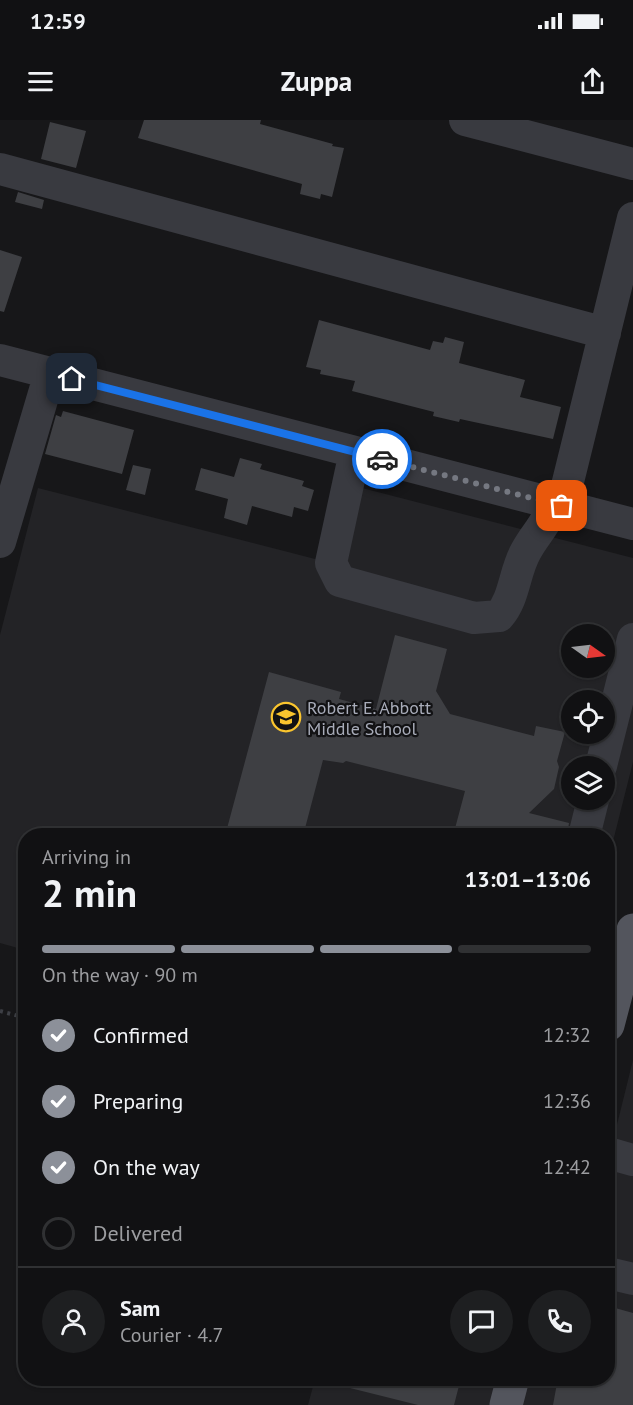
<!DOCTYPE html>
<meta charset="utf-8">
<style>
:root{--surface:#111113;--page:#1e1f21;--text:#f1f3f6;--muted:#9c9da0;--line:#303133;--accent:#8c9099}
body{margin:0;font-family:"PT Sans",sans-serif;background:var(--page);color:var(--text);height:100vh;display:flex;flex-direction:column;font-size:22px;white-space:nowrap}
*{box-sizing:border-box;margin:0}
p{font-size:20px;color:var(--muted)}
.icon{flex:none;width:33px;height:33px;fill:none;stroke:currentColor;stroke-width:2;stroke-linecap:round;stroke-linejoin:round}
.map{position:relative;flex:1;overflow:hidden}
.panel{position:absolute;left:18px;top:708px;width:597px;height:558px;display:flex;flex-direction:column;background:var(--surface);border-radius:24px;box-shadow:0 2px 4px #0004,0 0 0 2px var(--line)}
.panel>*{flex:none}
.needle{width:39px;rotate:104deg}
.tools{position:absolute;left:561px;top:504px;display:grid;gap:12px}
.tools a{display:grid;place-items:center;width:54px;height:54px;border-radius:50%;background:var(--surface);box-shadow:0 2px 4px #0004,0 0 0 2px var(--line);font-size:30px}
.pin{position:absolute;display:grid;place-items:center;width:51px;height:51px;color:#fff;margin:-26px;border-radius:12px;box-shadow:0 3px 9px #0006}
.courier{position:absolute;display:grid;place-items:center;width:60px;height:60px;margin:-30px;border:4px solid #1a73e8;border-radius:50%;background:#fff;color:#222;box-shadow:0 2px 8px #0007}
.head em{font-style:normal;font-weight:700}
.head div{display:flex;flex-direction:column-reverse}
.head{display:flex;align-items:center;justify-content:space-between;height:102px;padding:0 24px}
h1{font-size:39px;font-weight:700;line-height:45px}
.bar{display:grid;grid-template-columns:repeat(4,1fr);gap:9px 6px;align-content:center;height:72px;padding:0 24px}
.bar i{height:8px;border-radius:4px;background:var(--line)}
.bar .selected{background:var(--accent)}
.bar p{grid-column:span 4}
.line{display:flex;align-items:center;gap:15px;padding:0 24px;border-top:2px solid var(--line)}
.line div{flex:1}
.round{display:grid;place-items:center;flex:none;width:63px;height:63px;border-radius:32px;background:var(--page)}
ol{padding:0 24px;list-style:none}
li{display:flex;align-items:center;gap:18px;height:66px}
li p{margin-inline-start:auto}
li .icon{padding:6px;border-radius:50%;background:var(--accent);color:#fff;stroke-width:4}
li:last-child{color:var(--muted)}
li i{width:33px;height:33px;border:3px solid var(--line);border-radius:50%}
.status{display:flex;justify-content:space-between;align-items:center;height:42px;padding:0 30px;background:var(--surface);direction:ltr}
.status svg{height:16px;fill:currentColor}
header{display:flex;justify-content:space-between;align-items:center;height:78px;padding:0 24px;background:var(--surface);font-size:27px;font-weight:700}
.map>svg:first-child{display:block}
.built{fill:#232326;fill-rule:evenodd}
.building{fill:#3e3f43}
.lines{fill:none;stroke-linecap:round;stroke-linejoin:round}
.path{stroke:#3d3f45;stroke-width:4;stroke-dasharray:3 4.5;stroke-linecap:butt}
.minor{stroke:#393a40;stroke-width:32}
.major{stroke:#53555d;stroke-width:33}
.done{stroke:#757881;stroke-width:6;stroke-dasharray:0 10.8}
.route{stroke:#1a73e8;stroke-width:8}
.labels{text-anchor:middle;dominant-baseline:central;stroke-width:4.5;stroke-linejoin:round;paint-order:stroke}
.poi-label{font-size:18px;fill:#a8acb9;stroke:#121214;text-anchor:start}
</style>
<div class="status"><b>12:59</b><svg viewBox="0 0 49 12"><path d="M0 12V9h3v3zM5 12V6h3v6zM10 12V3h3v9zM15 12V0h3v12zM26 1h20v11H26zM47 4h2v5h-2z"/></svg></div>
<header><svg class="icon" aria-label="menu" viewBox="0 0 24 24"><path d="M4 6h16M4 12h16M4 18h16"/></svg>Zuppa<svg class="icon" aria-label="share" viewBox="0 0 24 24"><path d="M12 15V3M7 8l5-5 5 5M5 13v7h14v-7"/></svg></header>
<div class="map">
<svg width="633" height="1285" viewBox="0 0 633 1285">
<rect width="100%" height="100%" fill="#171719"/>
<!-- built -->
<path class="built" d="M 335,361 L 633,438 L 633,642 L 608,741 L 608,716 L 26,716 L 25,830 L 0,823 L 0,515 L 38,368 L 319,440 ZM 572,514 L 604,514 L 604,548 L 572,548 ZM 572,580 L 604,580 L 604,614 L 572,614 ZM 572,646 L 604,646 L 604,680 L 572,680 Z
M 633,940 L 633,1285 L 308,1285 L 315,1259 L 608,1258 L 608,1041 Z"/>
<!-- building -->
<path class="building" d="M 144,0 L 261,0 L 260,4 L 333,24 L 332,26 L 344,28 L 332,77 L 321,74 L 320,79 L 300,74 L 302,64 L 138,18 Z
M 50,2 L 86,11 L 76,48 L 41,39 Z
M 18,72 L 44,80 L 42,89 L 15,82 Z
M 0,130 L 22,137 L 4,192 L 0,191 Z
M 319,200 L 430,230 L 433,221 L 443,223 L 445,217 L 464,222 L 459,243 L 525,260 L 520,277 L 561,287 L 553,319 L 460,299 L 459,302 L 433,296 L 434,292 L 352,271 L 355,261 L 320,254 L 321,250 L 306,247 Z
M 63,291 L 134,310 L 122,354 L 45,334 L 56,295 L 61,297 Z
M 240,338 L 262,344 L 260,349 L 304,361 L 302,366 L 314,370 L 308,391 L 294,387 L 292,397 L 252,386 L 247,405 L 224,398 L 228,379 L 195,370 L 201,348 L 234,357 Z
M 133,345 L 151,349 L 145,375 L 126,370 Z
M 395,515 L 447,529 L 436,571 L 450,594 L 534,616 L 536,606 L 565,612 L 557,641 L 559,647 L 554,669 L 529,693 L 569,703 L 567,716 L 453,716 L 465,671 L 346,641 L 343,643 L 323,640 L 303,716 L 225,716 L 269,552 L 341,572 L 339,579 L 376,589 Z
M 608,1186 L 633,1193 L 633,1285 L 553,1285 L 558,1258 L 608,1258 Z
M 343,1258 L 461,1258 L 454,1285 L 418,1285 L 342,1266 Z"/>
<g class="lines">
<!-- path -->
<path class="path" d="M 0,891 L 26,898"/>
<!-- minor -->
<path class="minor" d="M 465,0 L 633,44
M 0,49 L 605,213
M 0,240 L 633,404
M 355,332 L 331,443 L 340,461 L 474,498 L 499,496 C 515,478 514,452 526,431 C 537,411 545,408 553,383
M 562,386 L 633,98
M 0,422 L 50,253
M 601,646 L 633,519
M 584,716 L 593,680
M 608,1033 L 633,1040
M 608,1153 L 633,1159"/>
<!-- major -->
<path class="major" d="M 608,905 L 633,810
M 506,1285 L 513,1258"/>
</g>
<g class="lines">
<!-- done -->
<path class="done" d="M 382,339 L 562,386"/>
<!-- route -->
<path class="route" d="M 72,259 L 382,339"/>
</g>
<!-- icons -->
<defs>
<g id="school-ring" transform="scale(1.5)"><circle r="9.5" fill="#121214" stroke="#fac52e" stroke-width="1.5"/><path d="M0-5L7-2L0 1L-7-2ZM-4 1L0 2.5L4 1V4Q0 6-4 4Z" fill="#fac52e"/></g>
</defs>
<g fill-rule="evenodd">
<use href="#school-ring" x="286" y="597"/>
</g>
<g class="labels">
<!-- poi labels -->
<g class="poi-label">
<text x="307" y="587">Robert E. Abbott<tspan x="307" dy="21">Middle School</tspan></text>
</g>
</g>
</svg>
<div class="tools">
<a><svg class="needle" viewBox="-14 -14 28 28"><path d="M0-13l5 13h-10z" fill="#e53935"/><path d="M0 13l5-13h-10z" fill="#9c9da0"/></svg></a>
<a><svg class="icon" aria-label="locate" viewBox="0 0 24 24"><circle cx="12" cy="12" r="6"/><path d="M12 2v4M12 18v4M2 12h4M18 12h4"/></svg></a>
<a><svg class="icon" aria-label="layers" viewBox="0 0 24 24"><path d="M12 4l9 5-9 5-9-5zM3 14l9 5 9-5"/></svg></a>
</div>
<div class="pin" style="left:562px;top:386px;background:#ea580c"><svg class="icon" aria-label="bag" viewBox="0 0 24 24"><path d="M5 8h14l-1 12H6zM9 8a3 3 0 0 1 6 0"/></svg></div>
<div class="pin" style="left:72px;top:259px;background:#1f2937"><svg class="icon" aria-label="home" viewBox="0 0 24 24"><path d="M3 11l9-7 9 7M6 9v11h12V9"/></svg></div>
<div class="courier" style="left:382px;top:339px"><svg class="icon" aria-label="car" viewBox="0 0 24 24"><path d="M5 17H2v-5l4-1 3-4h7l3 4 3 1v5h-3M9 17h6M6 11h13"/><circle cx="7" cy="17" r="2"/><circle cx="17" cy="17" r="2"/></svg></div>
<section class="panel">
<div class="head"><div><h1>2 min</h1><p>Arriving in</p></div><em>13:01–13:06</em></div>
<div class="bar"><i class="selected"></i><i class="selected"></i><i class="selected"></i><i></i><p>On the way · 90 m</p></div>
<ol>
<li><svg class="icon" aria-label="check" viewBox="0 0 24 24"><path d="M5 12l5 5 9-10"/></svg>Confirmed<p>12:32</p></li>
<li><svg class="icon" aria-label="check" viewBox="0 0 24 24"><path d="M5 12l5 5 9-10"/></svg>Preparing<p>12:36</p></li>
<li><svg class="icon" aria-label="check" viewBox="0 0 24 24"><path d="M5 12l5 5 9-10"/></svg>On the way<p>12:42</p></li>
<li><i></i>Delivered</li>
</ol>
<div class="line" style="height:108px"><a class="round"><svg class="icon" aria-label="person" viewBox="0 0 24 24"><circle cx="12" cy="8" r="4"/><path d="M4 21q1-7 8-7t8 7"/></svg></a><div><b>Sam</b><p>Courier · 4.7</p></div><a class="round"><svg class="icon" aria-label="chat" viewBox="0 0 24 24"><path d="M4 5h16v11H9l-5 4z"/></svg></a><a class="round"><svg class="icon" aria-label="phone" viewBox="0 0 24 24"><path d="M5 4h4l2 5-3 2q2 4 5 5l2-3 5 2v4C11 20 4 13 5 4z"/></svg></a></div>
</section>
</div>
